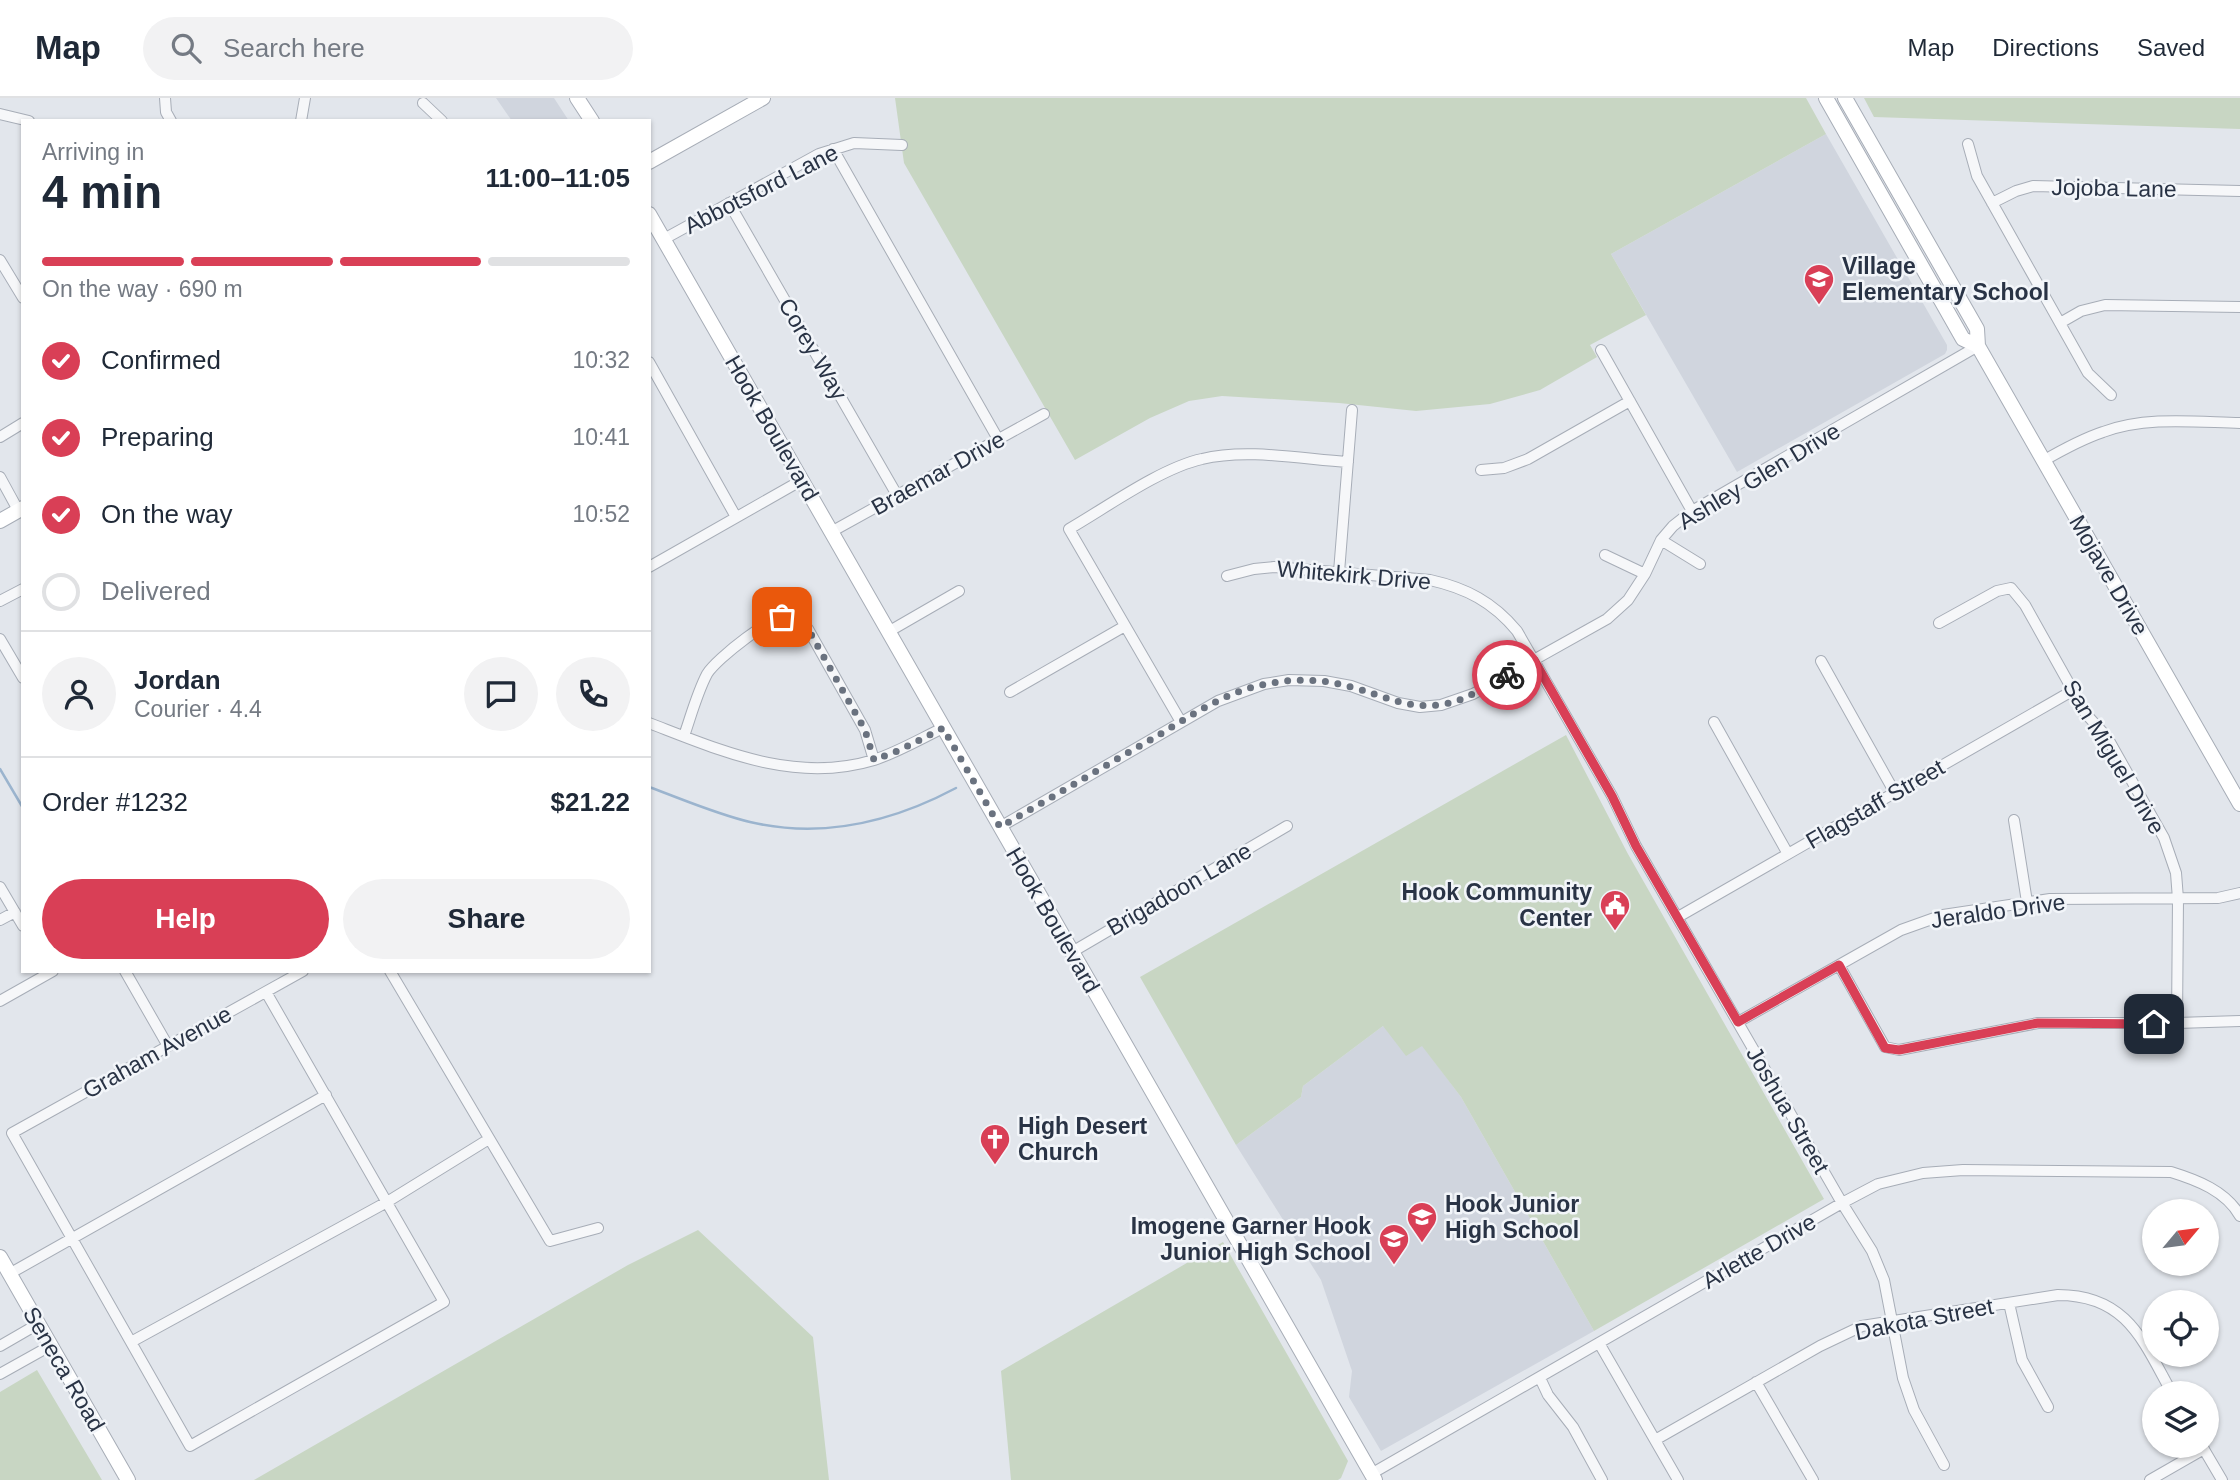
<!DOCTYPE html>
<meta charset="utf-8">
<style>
:root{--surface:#fff;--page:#f2f2f3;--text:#1f2937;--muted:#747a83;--line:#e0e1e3;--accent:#d93f56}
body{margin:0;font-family:Arial,sans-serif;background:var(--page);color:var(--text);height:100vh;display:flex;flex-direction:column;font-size:26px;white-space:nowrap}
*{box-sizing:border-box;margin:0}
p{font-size:23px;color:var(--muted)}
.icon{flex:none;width:38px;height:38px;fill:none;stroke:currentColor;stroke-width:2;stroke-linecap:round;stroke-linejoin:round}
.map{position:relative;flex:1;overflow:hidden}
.side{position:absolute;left:21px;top:21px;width:630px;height:854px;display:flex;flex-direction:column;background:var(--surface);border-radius:0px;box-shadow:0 2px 5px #0004}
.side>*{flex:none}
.needle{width:46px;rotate:61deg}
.fabs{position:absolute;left:2142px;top:1101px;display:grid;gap:14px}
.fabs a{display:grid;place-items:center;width:77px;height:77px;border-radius:50%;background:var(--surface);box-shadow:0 2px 5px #0004;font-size:35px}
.pin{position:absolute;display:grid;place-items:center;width:60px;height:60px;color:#fff;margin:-30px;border-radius:14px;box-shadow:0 4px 10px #0006}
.courier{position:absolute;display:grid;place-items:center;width:70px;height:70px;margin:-35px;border:5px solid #d93f56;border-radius:50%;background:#fff;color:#222;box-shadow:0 2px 9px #0007}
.head em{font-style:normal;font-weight:700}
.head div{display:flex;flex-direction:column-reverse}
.head{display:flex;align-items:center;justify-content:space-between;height:119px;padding:0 21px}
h1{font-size:46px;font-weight:700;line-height:52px}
.bar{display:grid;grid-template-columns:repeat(4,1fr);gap:10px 7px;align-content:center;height:84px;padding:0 21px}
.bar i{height:9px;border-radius:5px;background:var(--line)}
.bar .on{background:var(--accent)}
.bar p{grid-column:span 4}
.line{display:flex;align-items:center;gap:18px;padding:0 21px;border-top:2px solid var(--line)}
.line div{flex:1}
.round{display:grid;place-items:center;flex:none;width:74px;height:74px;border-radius:37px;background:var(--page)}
ol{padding:0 21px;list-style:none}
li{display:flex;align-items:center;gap:21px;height:77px}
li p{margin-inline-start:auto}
li .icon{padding:7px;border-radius:50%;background:var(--accent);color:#fff;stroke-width:4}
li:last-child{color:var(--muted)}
li i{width:38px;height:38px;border:4px solid var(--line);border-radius:50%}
.cta{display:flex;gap:14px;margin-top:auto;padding:14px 21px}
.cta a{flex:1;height:80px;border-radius:42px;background:var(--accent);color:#fff;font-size:28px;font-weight:700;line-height:80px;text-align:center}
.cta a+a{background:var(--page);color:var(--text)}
header{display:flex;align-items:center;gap:42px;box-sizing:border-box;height:98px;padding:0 35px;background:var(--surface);border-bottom:2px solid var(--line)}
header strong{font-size:33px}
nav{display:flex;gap:38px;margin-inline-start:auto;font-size:24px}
.search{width:490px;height:63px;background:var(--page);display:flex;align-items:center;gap:18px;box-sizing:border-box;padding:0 24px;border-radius:38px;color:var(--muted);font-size:26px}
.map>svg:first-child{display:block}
.built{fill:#d0d5de}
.green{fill:#c8d6c3}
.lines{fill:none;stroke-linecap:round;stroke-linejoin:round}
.stream{stroke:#9bb4ce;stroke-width:2.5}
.street-casing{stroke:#a7adb7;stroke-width:12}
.secondary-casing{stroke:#a7adb7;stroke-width:16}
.street{stroke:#f6f7f9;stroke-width:10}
.secondary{stroke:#fff;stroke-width:14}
.done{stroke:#6a727f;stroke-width:7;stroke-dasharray:0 12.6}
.route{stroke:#d93f56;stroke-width:9}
.labels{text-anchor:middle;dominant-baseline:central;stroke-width:5;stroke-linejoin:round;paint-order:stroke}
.street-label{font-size:23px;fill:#293345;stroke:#f2f5f9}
.poi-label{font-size:23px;font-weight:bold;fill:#293345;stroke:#f2f5f9;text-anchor:start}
</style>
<header>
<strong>Map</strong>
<div class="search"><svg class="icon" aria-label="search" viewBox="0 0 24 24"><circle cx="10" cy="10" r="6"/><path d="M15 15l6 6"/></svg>Search here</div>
<nav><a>Map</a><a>Directions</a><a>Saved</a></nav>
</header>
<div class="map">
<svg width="2240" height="1382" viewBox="0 0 2240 1382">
<rect width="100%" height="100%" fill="#e2e6ec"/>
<!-- built -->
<path class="built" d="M 496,0 L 554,0 L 569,23 L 512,23 Z
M 1826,36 L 1947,247 L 1947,252 L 1945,256 L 1737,374 L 1611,156 Z
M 1383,928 L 1422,947 L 1461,999 L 1594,1233 L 1381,1353 L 1349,1299 L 1352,1273 L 1321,1182 L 1236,1047 L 1301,999 L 1303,988 Z"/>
<!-- green -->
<path class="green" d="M 895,0 L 1806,0 L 1826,36 L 1611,156 L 1646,217 L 1590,247 L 1597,259 L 1540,292 L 1490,306 L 1416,313 L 1339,305 L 1222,298 L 1189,303 L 1150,320 L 1075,362 L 904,65 Z
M 1864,0 L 2240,0 L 2240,31 L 1874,19 Z
M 1566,637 L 1628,756 L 1824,1101 L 1594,1233 L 1461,999 L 1422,948 L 1406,958 L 1383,928 L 1303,988 L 1301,999 L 1236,1047 L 1140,879 Z
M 698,1132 L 813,1239 L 829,1382 L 254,1382 L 628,1167 Z
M 1223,1144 L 1348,1363 L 1341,1380 L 1338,1382 L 1011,1382 L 1001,1273 Z
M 37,1272 L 102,1382 L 0,1382 L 0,1294 Z"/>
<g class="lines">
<!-- stream -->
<path class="stream" d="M 0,671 L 23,710
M 649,689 C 682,701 716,716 750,724 C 822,741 892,724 956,690"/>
<!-- street casing -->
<g class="street-casing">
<path id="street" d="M 165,0 L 166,14 L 171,23
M 423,5 L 442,23
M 0,16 L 29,23
M 301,23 L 305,0
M 1968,46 L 1977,78 L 2088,275 L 2111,297
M 833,51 L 998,341
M 729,105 L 897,397
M 1992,105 L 2016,93 L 2033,88 L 2240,93
M 664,141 L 819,56 L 854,45 L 902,47
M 0,162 L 23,200
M 2060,225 L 2081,213 L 2105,207 L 2240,209
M 1601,252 L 1692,413
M 649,264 L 736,419
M 0,339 L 23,325
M 2043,363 C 2062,352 2082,341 2103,334 C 2146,318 2195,324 2240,325
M 1481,372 L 1504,370 L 1528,361 L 1630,303
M 0,379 L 18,412
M 831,434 L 1044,316
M 1661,442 L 1700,466
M 1605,457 L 1645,476
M 649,469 L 802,382
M 1339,474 L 1352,312
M 1227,478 L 1254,471 L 1274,469 L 1430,482 C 1466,490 1493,504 1517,533 L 1612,698 L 1636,748 L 1842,1105 L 1872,1153 L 1884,1182 L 1903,1280 L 1914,1312 L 1944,1367
M 0,503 L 23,491
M 1939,525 L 1997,493 L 2011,490 L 2025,507 L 2086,616 L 2107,639 L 2164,740 L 2176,775 L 2178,801 L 2177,925
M 888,534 L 959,493
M 0,541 L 23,580
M 1821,563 L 1895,695
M 1010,594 L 1125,528
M 1181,624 L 1069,431 C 1107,409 1161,370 1202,361 C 1246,350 1302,361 1348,364
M 1714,624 L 1788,756
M 649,625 C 722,653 795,686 874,662 C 898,654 920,641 943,630
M 684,638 C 691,618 697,595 707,576 C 716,561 774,515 791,517 C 799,518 804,526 808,531 L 865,632 L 874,662
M 2014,722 L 2027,804
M 1000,729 L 1218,603 L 1264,586 L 1289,582 L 1324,583 L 1351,588 L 1398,605 L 1420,609 L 1441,607 L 1473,596 L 1607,521 L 1628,502 L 1645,476 L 1661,442 L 1673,428 L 1692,413 L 1978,248
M 0,789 L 23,828
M 1678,819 L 2072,593
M 0,822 L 15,814
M 1072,854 L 1287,728
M 1839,867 L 1885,949 L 1899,952 L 2038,925 L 2177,925 L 2240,923
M 125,873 L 168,948
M 390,873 L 550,1143 L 598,1130
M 266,894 L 444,1204 L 190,1348 L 12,1035 L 303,873
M 0,903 L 53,873
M 1738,924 L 1901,832 L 1943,817 L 2050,801 L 2218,800 L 2240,795
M 9,1176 L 326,997
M 2009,1205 L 2022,1262 L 2048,1309
M 131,1244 L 387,1104 L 489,1041
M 1599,1245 L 1678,1382
M 0,1248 L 38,1226
M 0,1276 L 50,1248
M 1540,1280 L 1548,1297 L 1573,1329 L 1602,1382
M 1756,1284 L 1813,1382
M 1655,1342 L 1820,1248 L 1862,1228 L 2058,1197 C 2127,1197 2143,1243 2172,1295
M 2202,1348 L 2222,1382
M 1371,1376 L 1842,1105 L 1878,1086 L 1923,1075 L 1963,1072 L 2171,1074 C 2197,1082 2226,1093 2240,1118
M 2150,1382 L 2204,1351"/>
</g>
<!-- secondary casing -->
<g class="secondary-casing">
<path id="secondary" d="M 577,0 L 592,23
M 1826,0 L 1963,241 L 1978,248
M 1845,0 L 1977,231 L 1978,248 L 2240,706
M 649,64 L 763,0
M 649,116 L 1375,1382
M 0,423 L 23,410
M 0,1159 L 128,1382"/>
</g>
<!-- street -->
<use href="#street" class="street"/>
<!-- secondary -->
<use href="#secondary" class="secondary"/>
</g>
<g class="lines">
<!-- done -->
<path class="done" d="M 782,519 C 795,517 800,521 808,531 L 865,632 L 874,662 L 900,652 L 943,630 L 1000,729 C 1051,700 1101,670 1152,641 C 1188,620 1225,593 1267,586 C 1295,580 1324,581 1351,589 C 1382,597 1406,611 1439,607 C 1464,604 1485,589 1507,577"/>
<!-- route -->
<path class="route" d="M 1507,577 L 1534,562 L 1612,698 L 1636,748 L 1738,924 L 1839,867 L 1885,950 L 1899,952 L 2038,925 L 2154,926"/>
</g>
<!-- icons -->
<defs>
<g id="school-pin" transform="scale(1.575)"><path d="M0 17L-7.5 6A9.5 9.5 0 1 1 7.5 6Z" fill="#d93f56" stroke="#f2f5f9"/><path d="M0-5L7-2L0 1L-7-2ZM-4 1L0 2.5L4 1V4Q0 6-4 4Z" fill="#fff"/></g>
<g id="civic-pin" transform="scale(1.575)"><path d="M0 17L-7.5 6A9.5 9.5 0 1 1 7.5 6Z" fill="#d93f56" stroke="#f2f5f9"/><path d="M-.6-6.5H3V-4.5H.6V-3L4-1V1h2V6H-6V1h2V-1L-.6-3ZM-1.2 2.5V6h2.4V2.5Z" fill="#fff"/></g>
<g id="church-pin" transform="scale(1.575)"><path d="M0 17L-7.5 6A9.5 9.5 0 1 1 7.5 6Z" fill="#d93f56" stroke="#f2f5f9"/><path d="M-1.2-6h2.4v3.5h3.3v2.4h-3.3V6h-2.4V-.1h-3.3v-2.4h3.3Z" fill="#fff"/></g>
</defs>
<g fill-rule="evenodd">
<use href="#school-pin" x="1819" y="181"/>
<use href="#civic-pin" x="1615" y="807"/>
<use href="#church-pin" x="995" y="1041"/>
<use href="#school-pin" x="1422" y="1119"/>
<use href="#school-pin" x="1394" y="1141"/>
</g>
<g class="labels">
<!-- street labels -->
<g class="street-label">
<text transform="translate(2114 90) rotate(1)">Jojoba Lane</text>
<text transform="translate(761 91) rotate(-27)">Abbotsford Lane</text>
<text transform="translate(813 251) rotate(60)">Corey Way</text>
<text transform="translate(772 330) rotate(60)">Hook Boulevard</text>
<text transform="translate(938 375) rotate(-29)">Braemar Drive</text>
<text transform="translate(1759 378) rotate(-31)">Ashley Glen Drive</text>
<text transform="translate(1354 477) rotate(5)">Whitekirk Drive</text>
<text transform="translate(2109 477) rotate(60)">Mojave Drive</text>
<text transform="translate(2114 659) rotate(59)">San Miguel Drive</text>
<text transform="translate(1875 706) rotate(-30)">Flagstaff Street</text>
<text transform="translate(1179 791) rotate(-30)">Brigadoon Lane</text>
<text transform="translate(1998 813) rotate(-8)">Jeraldo Drive</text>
<text transform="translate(1053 822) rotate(60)">Hook Boulevard</text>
<text transform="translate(157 954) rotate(-29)">Graham Avenue</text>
<text transform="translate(1788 1012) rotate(60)">Joshua Street</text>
<text transform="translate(1759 1153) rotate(-30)">Arlette Drive</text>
<text transform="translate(1924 1221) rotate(-11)">Dakota Street</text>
<text transform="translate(64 1271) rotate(60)">Seneca Road</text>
</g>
<!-- poi labels -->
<g class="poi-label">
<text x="1842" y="168">Village<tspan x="1842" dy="26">Elementary School</tspan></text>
<text x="1592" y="794" text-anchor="end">Hook Community<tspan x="1592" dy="26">Center</tspan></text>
<text x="1018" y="1028">High Desert<tspan x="1018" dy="26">Church</tspan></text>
<text x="1445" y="1106">Hook Junior<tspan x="1445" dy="26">High School</tspan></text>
<text x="1371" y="1128" text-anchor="end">Imogene Garner Hook<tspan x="1371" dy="26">Junior High School</tspan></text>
</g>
</g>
</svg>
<div class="fabs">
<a><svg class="needle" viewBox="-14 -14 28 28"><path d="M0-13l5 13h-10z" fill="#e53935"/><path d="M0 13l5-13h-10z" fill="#747a83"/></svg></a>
<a><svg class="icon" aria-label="locate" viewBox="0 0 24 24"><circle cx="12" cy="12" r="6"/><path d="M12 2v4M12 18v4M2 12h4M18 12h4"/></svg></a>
<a><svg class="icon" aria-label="layers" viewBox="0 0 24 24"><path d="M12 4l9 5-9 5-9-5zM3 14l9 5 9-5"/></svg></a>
</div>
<div class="pin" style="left:782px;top:519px;background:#ea580c"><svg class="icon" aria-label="bag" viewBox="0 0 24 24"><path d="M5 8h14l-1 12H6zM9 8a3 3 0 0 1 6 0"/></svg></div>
<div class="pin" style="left:2154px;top:926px;background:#1f2937"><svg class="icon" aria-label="home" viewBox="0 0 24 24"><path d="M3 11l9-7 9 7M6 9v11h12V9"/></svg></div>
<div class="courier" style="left:1507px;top:577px"><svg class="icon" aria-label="bike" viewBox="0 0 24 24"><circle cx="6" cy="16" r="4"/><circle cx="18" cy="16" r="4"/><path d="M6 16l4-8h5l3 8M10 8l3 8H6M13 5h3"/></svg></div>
<section class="side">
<div class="head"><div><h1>4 min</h1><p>Arriving in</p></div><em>11:00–11:05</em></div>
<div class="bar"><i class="on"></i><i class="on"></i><i class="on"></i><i></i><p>On the way · 690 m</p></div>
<ol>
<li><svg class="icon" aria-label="check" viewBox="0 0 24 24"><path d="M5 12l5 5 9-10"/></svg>Confirmed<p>10:32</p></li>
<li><svg class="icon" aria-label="check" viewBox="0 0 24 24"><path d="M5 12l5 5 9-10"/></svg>Preparing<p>10:41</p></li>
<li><svg class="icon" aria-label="check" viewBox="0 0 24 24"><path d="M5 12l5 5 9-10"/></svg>On the way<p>10:52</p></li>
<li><i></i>Delivered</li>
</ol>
<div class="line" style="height:126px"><a class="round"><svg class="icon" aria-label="person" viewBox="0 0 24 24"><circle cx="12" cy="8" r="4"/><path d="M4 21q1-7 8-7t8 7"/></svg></a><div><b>Jordan</b><p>Courier · 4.4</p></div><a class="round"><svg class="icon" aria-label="chat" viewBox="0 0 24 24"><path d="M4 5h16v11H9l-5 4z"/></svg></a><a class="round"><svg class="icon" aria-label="phone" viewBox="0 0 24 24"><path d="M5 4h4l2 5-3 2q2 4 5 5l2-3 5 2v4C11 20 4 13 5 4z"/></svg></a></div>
<div class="line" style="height:91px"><div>Order #1232</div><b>$21.22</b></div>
<div class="cta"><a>Help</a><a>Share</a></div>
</section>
</div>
